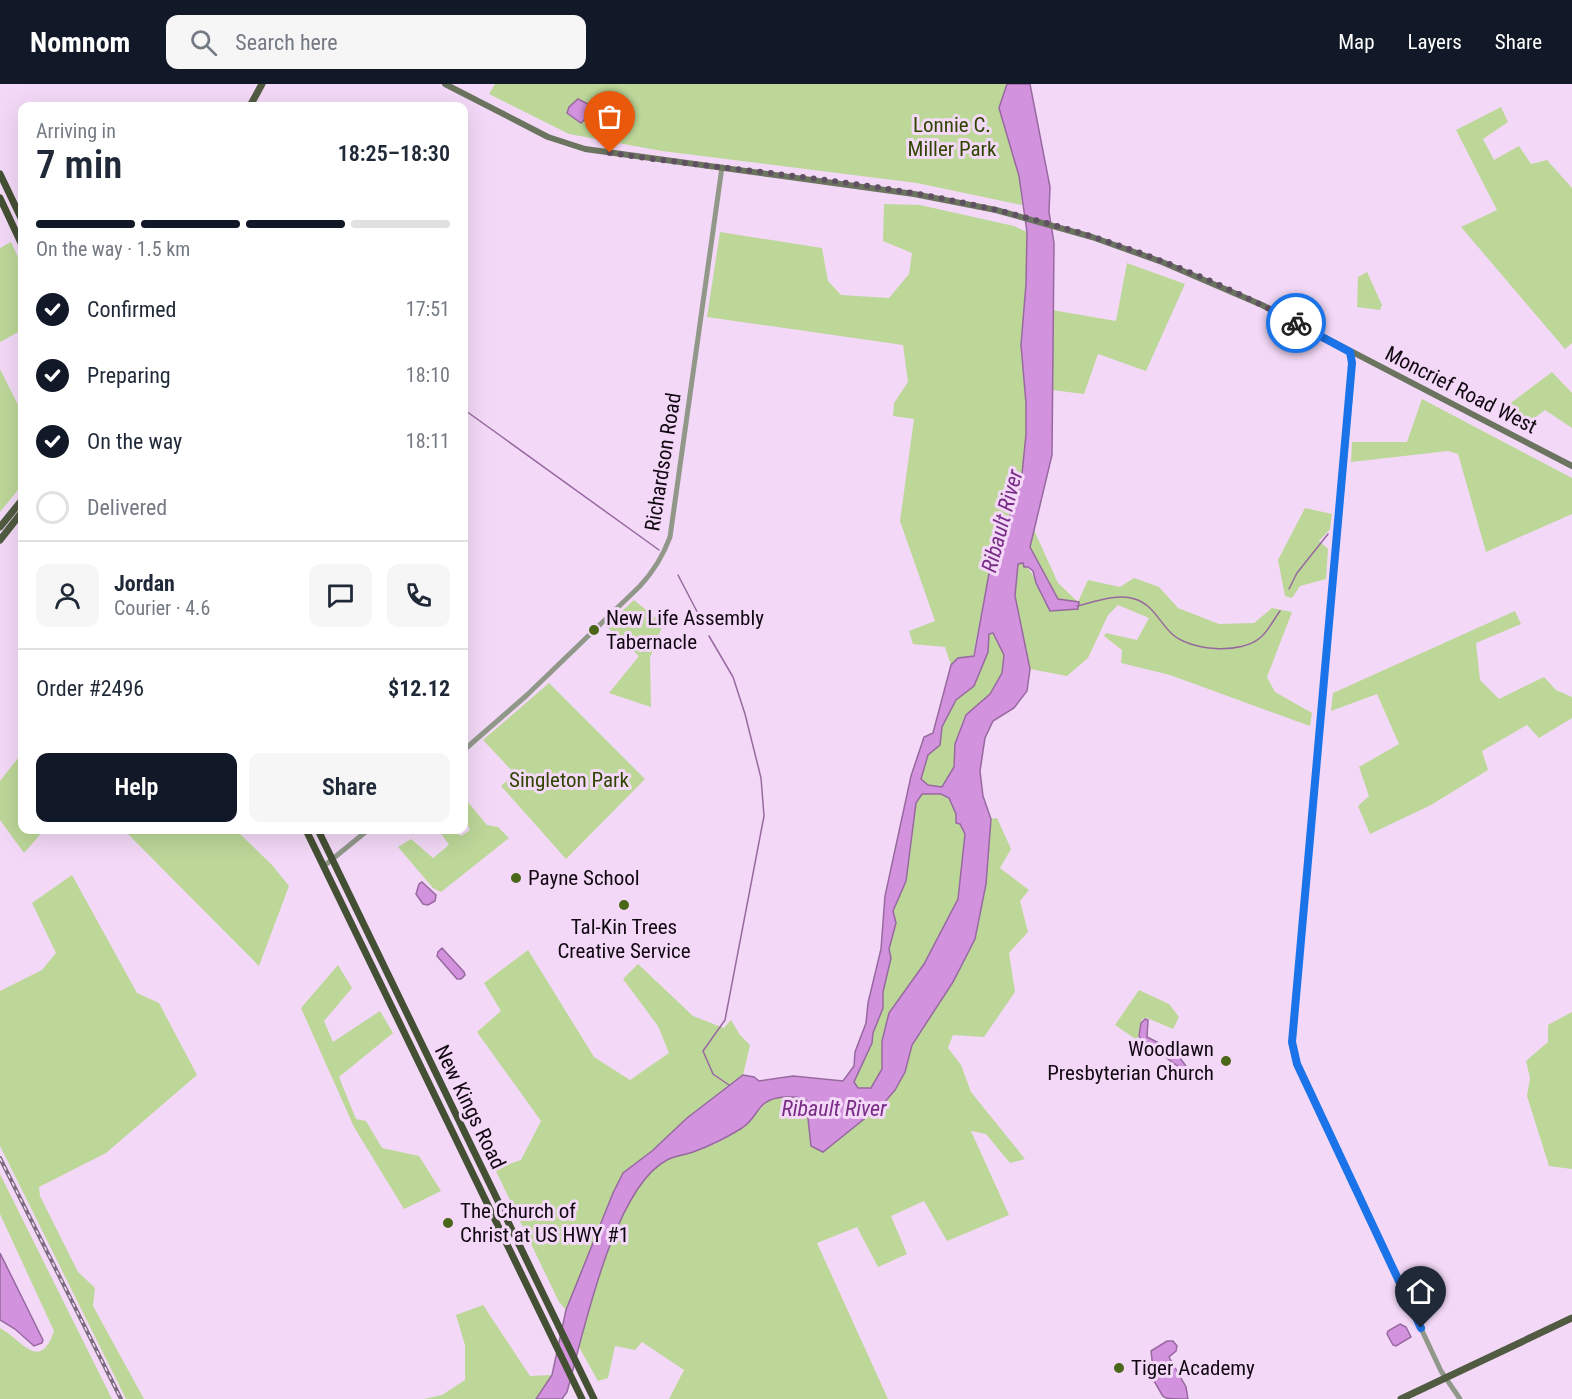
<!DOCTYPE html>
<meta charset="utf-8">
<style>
:root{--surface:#fff;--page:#f6f6f7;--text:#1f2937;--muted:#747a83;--line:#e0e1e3;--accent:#111827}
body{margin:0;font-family:"Roboto Condensed",sans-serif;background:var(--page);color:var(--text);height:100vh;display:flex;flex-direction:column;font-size:22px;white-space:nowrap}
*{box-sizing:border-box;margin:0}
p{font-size:20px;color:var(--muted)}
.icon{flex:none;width:33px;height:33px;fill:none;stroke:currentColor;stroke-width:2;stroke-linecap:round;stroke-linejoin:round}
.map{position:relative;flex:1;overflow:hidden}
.details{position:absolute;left:18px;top:18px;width:450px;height:732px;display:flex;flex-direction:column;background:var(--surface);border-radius:12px;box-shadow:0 6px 24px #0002}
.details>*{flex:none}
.pin{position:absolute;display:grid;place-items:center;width:51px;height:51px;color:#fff;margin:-62px -26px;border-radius:50% 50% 50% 0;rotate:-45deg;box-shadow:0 0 6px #0007}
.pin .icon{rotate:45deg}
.courier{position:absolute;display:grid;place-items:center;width:60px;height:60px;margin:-30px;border:4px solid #1a73e8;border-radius:50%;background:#fff;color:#222;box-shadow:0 2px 8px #0007}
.overview em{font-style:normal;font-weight:600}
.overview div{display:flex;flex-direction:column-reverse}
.overview{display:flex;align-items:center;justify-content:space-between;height:102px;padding:0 18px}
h1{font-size:39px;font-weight:600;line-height:45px}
.bar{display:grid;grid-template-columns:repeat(4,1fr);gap:9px 6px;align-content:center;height:72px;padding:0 18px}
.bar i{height:8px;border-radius:4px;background:var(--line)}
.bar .active{background:var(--accent)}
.bar p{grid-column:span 4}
.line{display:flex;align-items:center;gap:15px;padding:0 18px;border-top:2px solid var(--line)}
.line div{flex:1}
.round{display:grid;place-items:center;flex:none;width:63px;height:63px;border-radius:12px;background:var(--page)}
ol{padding:0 18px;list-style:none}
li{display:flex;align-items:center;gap:18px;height:66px}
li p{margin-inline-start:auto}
li .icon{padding:6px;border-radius:50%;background:var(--accent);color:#fff;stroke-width:4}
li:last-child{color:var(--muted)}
li i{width:33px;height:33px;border:3px solid var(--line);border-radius:50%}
.button{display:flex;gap:12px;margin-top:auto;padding:12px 18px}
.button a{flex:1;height:69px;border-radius:12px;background:var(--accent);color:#fff;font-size:24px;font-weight:600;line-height:69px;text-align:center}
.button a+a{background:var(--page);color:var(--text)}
header{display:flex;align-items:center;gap:36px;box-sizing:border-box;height:84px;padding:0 30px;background:var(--accent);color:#fff}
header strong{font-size:28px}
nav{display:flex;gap:33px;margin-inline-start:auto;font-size:21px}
.search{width:420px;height:54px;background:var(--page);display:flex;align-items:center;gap:15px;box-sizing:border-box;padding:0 21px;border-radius:12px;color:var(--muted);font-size:22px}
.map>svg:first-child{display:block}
.green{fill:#bcd798}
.water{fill:#d292dd;stroke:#9869a0;stroke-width:1.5;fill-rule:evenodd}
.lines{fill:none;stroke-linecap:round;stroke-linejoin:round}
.stream{stroke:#9869a0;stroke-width:1.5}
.tertiary{stroke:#91988a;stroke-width:5}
.secondary{stroke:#6b745f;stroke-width:6}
.primary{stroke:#505b41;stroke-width:7}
.trunk{stroke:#445034;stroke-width:7}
.rail-casing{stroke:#7c6b7f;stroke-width:4}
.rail{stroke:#f3d9f7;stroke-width:1.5;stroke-dasharray:4.5;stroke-linecap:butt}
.done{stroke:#605162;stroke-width:6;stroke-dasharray:0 10.8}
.route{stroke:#1a73e8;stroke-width:8}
.poi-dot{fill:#4a6618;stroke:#f3d9f7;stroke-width:2}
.labels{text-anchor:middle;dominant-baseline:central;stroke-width:6;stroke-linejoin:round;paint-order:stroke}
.park-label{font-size:21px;fill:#304600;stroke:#f3d9f7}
.street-label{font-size:21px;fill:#110812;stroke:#f3d9f7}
.poi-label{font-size:21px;fill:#110812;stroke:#f3d9f7;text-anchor:start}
.water-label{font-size:22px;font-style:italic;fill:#792c86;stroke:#f3d9f7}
</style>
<header>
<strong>Nomnom</strong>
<div class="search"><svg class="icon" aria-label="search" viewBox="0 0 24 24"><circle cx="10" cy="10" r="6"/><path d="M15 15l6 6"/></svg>Search here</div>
<nav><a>Map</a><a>Layers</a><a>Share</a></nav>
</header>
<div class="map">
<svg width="1572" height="1315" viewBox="0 0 1572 1315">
<rect width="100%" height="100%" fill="#f3d9f7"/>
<!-- green -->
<path class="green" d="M 495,0 L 1007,0 L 999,24 L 1019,92 L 1022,121 L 917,99 L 662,67 L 569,50 L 489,10 Z
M 1501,23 L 1508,38 L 1483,55 L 1494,76 L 1519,62 L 1531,80 L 1547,76 L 1572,104 L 1572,259 L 1565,265 L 1461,143 L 1497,126 L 1456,46 Z
M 884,120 L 920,121 L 1014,142 L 1027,148 L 1026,200 L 1021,261 L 1026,319 L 1026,350 L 1022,390 L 1008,437 L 992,473 L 973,572 L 958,574 L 951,581 L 945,563 L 913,560 L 909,547 L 935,537 L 900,437 L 914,335 L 893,332 L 894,319 L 908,298 L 903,261 L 707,233 L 720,148 L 822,164 L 828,197 L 841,211 L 889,214 L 909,190 L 912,169 L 883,157 Z
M 11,158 L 22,182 L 22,246 L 0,258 L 0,164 Z
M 1127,179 L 1185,200 L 1146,287 L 1098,270 L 1084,310 L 1052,306 L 1052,226 L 1116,237 Z
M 1367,188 L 1382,221 L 1380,226 L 1357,223 L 1358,193 Z
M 0,285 L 22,329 L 22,401 L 0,428 Z
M 1552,288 L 1572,309 L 1572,344 L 1545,326 L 1524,342 L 1500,327 Z
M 1422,315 L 1572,394 L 1572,430 L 1486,468 L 1458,370 L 1448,367 L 1351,378 L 1352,358 L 1407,358 Z
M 1305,424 L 1332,430 L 1330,445 L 1319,457 L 1328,465 L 1326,495 L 1300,502 L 1292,514 L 1285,512 L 1278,476 Z
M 1034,446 L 1058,499 L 1078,518 L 1088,496 L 1120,503 L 1134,494 L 1159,503 L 1178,524 L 1219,540 L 1254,539 L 1272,524 L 1292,528 L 1267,593 L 1275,608 L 1312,629 L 1310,642 L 1170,591 L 1121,579 L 1122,566 L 1104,552 L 1106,549 L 1137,556 L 1149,534 L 1118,521 L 1108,531 L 1088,574 L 1067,592 L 1030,585 C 1024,555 1009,509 1018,480 L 1023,479 C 1036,491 1042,510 1050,527 L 1078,518 L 1058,516 L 1030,463 Z
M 634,516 L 663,540 L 650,574 L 651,623 L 609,609 L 639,572 L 606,542 Z
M 1515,527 L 1521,540 L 1476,559 L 1480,596 L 1499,615 L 1544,593 L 1556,606 L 1572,613 L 1572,634 L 1539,654 L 1527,641 L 1482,667 L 1488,686 L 1431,721 L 1370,750 L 1358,722 L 1369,712 L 1359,683 L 1399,660 L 1377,610 L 1331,627 L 1333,609 Z
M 993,549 L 1004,571 L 1002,589 L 990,610 L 965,631 L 955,659 L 954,683 L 942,703 L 928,701 L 921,695 L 928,671 L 940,661 L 942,644 L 956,616 L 974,602 L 988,568 L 989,550 Z
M 549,599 L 645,695 L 566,775 L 501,702 L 515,690 L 483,656 Z
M 22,669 L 22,746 L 44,746 L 24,769 L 0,736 L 0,697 Z
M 922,710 L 941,710 L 949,714 L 956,730 L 956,739 L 960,740 L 965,750 L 958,815 L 924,880 L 889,929 L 882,957 L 882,985 L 871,1005 L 858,1004 L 854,998 L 872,959 L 873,949 L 883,924 L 883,908 L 891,874 L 889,865 L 896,839 L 893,827 L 906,797 L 916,719 Z
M 467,717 L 487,741 L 498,743 L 509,754 L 441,808 L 433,804 L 398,763 L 411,755 L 433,774 L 449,761 L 439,746 L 454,746 L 461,752 L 470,746 L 464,733 L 464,721 Z
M 997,734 L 1011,765 L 1000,784 L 1029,806 L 1020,817 L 1028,848 L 1009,869 L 1015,908 L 984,953 L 953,951 L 948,964 L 961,981 L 971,1008 L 1025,1075 L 1010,1079 L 986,1050 L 971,1047 L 1009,1131 L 947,1157 L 924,1117 L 891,1132 L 907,1170 L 878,1183 L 857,1143 L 817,1159 L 888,1315 L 669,1315 L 684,1286 L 642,1258 L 635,1266 L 615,1262 L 608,1294 L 598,1297 L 579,1263 C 590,1216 622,1098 667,1076 C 682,1069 700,1067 715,1060 C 725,1055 738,1048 746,1040 C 755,1032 762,1022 771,1014 L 799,1012 L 806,1016 L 811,1062 L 823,1068 L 884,1019 L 895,1006 L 905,988 L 912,961 L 953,898 L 986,800 L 991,735 Z
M 124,746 L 236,746 L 272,781 L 289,802 L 259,882 Z
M 72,791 L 137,909 L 159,919 L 197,991 L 106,1069 L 39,1103 L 40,1112 L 78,1188 L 95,1204 L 93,1222 L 144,1315 L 126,1315 L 0,1062 L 0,907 L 42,886 L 56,869 L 32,819 Z
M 528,866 L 594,973 L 630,996 L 669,969 L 658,942 L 623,895 L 638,880 L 693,932 L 724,944 L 731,936 L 740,951 L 750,961 L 743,991 L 687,1034 L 652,1067 L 623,1089 L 613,1109 L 566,1226 L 559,1218 L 495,1085 L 521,1076 L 541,1037 L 477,948 L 501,927 L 484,899 Z
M 338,881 L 352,904 L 324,937 L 333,958 L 380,927 L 393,949 L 339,993 L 356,1035 L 366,1037 L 382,1064 L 419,1072 L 441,1107 L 404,1125 L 354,1043 L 301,924 Z
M 1139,906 L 1169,920 L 1179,933 L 1173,945 L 1147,934 L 1142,935 L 1137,956 L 1115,941 Z
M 1572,928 L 1572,1085 L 1549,1082 L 1527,1012 L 1530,994 L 1526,977 L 1548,958 L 1548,941 Z
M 0,1090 L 112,1315 L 0,1315 L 0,1244 C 22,1256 40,1289 54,1247 L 0,1130 Z
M 483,1221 L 530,1292 L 552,1291 L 536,1315 L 424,1315 L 442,1311 L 465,1296 L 465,1261 L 456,1231 Z"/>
<!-- water -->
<path class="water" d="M 1007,0 L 1030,0 L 1050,103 L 1049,128 L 1054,159 L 1052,371 L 1030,463 L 1058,515 L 1079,518 L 1078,525 L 1050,527 L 1036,499 L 1033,487 L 1028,483 L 1024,483 L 1023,479 L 1018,480 L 1015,512 L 1030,585 L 1027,607 L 1014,624 L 993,637 L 985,654 L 980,687 L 983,712 L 991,735 L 986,800 L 975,855 L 953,898 L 912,961 L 905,988 L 895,1006 L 884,1019 L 823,1068 L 811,1062 L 806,1016 C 798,1012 793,1013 784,1013 C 756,1015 760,1032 742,1044 C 726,1054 710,1062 693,1068 C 685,1071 674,1072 667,1076 C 613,1104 583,1251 567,1308 L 562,1315 L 536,1315 L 552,1291 L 566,1226 L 613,1109 L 623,1089 L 652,1067 L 687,1034 L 743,991 L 754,993 L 759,997 L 793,992 L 843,997 L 854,982 L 855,968 L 866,939 L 868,919 L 881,865 L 885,812 L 911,692 L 924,653 L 933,649 L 951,581 L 958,574 L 974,572 L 992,473 L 1008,437 L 1022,390 L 1026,350 L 1026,319 L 1021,261 L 1026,200 L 1027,148 L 1019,92 L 999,24 ZM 993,549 L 1004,571 L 1002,589 L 990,610 L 966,631 L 955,660 L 954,683 L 942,703 L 928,701 L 921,695 L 928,671 L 940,661 L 942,643 L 956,616 L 974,602 L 988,568 L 989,550 ZM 922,710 L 941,710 L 949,714 L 956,730 L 956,739 L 960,740 L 965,750 L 958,815 L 924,880 L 889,929 L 882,957 L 882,985 L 871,1004 L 858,1004 L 854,998 L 872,959 L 873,949 L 883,924 L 883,908 L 891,874 L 889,865 L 896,839 L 893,827 L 906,797 L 916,719 Z
M 578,15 L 592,22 L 587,33 L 581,39 L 567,29 L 569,23 Z
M 422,798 L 436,811 L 435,817 L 428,821 L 423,820 L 416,810 L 419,800 Z
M 442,864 L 464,888 L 465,891 L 461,895 L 457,895 L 437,872 L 438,868 Z
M 1145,935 L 1148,936 L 1147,953 L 1175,967 L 1191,989 L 1191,992 L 1141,955 L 1139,952 L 1141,939 Z
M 0,1169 L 43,1256 L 42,1259 L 34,1262 L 15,1245 L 0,1236 Z
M 1400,1240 L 1406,1243 L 1411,1253 L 1396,1262 L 1393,1261 L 1387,1250 L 1388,1247 Z
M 1167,1257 L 1173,1257 L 1177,1262 L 1176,1267 L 1169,1273 L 1186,1303 L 1188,1315 C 1154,1315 1168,1315 1151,1293 L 1153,1284 L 1151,1267 Z"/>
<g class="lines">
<!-- stream -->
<path class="stream" d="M 466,327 L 659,466
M 678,491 L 704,541
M 1289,505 L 1297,489 L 1328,450
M 1077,522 C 1094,518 1117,509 1135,515 C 1153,521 1158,536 1171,549 C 1189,567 1242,571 1261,553 C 1269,546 1274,535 1280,527
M 709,552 L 733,593 L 745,630 L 761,694 L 764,732 L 725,936 L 703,967 L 713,990 L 729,1001"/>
<!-- tertiary -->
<path class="tertiary" d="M 1350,268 L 1352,279 L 1351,304 L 1292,958 L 1297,980 L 1441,1287 L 1460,1315
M 464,666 L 527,611 L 640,502 C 654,487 663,472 670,453 L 722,83
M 324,782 L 368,746"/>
<!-- secondary -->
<path class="secondary" d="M 445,0 L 548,53 L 585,65 L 914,110 L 996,126 L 1092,153 L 1162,178 L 1262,221 L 1572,382"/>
<!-- primary -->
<path class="primary" d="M 250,22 L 262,0
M 0,443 L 22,416
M 0,456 L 22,428
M 1401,1315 L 1572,1234"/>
<!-- trunk -->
<path class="trunk" d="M 0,90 L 22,136
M 0,114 L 22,161
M 306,746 L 582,1315
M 318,746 L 594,1315"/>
<!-- rail casing -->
<g class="rail-casing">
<path id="rail" d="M 0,1074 L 121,1315"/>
</g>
<!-- rail -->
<use href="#rail" class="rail"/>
</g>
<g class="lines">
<!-- done -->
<path class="done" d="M 610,69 C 726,86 845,94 960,118 C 1076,142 1192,182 1296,239"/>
<!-- route -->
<path class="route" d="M 1296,239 L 1350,268 L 1352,279 L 1293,947 L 1292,958 L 1297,980 L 1421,1244"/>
</g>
<!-- markers -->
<g class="poi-dot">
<circle cx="594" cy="546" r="6"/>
<circle cx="516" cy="794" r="6"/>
<circle cx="624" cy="821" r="6"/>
<circle cx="1226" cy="977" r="6"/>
<circle cx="448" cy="1139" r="6"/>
<circle cx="1119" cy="1284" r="6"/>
</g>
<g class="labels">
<!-- park labels -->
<g class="park-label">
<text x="952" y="41">Lonnie C.<tspan x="952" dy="24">Miller Park</tspan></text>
<text x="569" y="696">Singleton Park</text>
</g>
<!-- street labels -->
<g class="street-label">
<text transform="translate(1461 306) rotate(27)">Moncrief Road West</text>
<text transform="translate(663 378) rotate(-81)">Richardson Road</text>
<text transform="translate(470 1023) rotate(64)">New Kings Road</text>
</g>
<!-- poi labels -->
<g class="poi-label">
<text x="606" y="534">New Life Assembly<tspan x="606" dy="24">Tabernacle</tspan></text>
<text x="528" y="794">Payne School</text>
<text x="624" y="843" text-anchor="middle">Tal-Kin Trees<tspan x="624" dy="24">Creative Service</tspan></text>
<text x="1214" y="965" text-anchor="end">Woodlawn<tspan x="1214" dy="24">Presbyterian Church</tspan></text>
<text x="460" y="1127">The Church of<tspan x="460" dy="24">Christ at US HWY #1</tspan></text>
<text x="1131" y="1284">Tiger Academy</text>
</g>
<!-- water labels -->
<g class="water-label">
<text transform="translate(1002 437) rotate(-75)">Ribault River</text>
<text x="834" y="1024">Ribault River</text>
</g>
</g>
</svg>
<div class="pin" style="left:610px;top:69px;background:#ea580c"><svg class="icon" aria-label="bag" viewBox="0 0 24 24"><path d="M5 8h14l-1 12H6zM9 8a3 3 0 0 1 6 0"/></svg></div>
<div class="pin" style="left:1421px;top:1244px;background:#1f2937"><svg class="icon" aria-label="home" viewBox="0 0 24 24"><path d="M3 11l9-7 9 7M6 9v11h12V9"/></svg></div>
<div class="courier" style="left:1296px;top:239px"><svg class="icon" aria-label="bike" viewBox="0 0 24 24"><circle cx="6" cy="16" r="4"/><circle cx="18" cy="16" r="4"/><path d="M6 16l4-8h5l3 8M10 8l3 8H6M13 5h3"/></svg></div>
<section class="details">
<div class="overview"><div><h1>7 min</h1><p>Arriving in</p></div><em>18:25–18:30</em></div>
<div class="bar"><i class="active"></i><i class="active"></i><i class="active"></i><i></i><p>On the way · 1.5 km</p></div>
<ol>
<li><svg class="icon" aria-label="check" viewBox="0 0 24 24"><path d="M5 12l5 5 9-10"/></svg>Confirmed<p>17:51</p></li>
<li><svg class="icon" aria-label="check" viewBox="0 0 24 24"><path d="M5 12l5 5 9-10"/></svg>Preparing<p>18:10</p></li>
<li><svg class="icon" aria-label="check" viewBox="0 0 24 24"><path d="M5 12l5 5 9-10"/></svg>On the way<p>18:11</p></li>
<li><i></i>Delivered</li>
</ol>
<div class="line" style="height:108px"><a class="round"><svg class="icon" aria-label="person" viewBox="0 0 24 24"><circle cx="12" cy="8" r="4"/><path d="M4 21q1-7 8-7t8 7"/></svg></a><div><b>Jordan</b><p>Courier · 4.6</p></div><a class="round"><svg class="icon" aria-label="chat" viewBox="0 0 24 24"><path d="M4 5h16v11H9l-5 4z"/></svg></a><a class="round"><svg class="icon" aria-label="phone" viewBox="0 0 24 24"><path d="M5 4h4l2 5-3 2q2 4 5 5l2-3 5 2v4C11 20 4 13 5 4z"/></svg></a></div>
<div class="line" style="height:78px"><div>Order #2496</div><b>$12.12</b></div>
<div class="button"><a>Help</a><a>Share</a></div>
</section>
</div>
